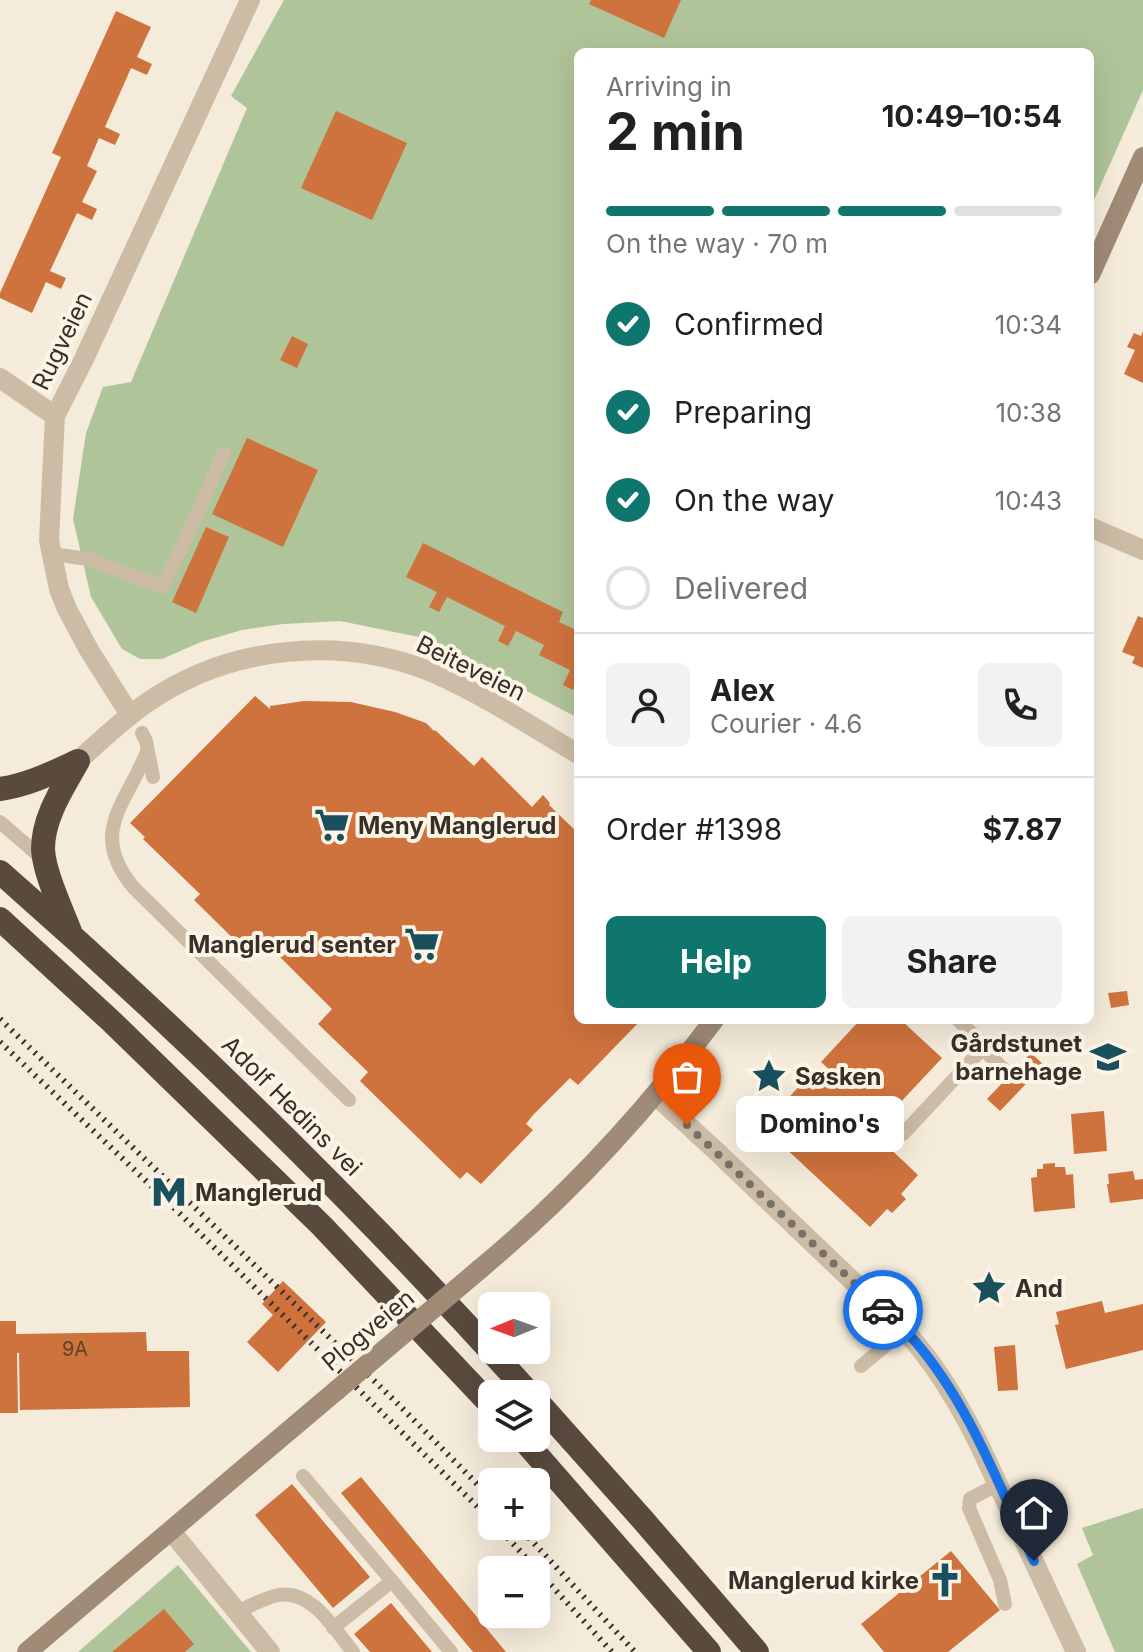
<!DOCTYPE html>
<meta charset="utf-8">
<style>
:root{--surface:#fff;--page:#f2f2f2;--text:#202124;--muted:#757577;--line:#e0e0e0;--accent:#0f766e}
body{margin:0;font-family:Inter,sans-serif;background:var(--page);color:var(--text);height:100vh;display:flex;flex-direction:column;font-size:30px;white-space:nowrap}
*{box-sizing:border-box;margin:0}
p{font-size:26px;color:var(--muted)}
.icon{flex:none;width:44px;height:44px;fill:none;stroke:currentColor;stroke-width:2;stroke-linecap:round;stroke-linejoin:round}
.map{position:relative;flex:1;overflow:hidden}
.panel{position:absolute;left:574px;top:48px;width:520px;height:976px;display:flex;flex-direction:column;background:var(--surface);border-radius:12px;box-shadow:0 8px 32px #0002}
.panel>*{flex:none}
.needle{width:52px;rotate:269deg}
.controls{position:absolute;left:478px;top:1292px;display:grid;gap:16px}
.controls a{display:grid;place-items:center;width:72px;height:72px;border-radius:12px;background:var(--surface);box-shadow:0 8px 32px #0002;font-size:40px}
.pin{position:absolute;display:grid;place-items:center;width:68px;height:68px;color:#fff;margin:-82px -34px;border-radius:50% 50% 50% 0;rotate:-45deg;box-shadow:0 0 8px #0007}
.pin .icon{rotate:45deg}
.courier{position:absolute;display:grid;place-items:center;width:80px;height:80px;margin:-40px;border:6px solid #1a73e8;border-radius:50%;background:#fff;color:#222;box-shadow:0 2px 10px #0007}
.bubble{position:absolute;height:56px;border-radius:12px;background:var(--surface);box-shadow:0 8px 32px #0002;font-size:26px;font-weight:700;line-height:56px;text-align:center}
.overview em{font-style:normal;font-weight:700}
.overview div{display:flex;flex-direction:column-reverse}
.overview{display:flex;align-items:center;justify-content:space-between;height:136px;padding:0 32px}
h1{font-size:52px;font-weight:700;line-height:60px}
.bar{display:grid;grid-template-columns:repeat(4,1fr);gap:12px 8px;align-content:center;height:96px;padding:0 32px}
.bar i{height:10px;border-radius:6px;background:var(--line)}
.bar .current{background:var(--accent)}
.bar p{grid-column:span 4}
.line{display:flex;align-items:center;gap:20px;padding:0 32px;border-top:2px solid var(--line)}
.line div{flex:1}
.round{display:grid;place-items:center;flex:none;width:84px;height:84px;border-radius:12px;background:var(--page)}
ol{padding:0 32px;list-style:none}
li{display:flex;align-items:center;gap:24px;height:88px}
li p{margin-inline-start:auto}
li .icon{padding:8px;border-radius:50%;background:var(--accent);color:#fff;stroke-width:4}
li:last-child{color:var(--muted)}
li i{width:44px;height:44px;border:4px solid var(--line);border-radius:50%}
.cta{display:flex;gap:16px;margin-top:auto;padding:16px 32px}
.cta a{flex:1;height:92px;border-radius:12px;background:var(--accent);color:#fff;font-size:32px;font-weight:700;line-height:92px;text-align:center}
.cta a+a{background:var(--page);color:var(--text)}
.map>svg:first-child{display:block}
.green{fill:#b0c499}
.building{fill:#cf733e}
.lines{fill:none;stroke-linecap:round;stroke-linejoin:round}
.lane{stroke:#cdbca5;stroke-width:14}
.street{stroke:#cdbca5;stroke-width:20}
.secondary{stroke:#a08b77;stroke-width:20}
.highway{stroke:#5a4a3e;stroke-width:24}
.rail{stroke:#382f27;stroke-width:6;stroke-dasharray:2 6;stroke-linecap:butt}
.secondary-bridge{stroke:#a08b77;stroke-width:20}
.done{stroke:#7a7166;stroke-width:8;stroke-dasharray:0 14.4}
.route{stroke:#1a73e8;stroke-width:10}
.labels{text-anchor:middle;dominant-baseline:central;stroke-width:8;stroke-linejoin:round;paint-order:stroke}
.number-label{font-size:20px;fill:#5e402d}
.street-label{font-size:24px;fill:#382f27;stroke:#fbf4e7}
.poi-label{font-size:24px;font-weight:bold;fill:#382f27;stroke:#fbf4e7;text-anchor:start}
</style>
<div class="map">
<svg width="1143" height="1652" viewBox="0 0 1143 1652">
<rect width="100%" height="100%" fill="#f4ebda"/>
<!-- green -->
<path class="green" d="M 284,0 L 1143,0 L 1143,90 L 1090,209 L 1090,52 L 578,52 L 578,718 L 429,639 L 340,621 L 283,624 L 242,630 L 201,642 L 162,659 L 140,659 L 122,649 L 91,597 L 73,519 L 86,433 L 103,387 L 131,382 L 247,108 L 231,96 Z
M 1143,1508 L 1143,1652 L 1115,1652 L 1077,1564 L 1093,1555 L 1082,1528 Z
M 178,1565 L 251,1652 L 78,1652 Z"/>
<!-- building -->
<path class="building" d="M 591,0 L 681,0 L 664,38 L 589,4 Z
M 116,11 L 151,27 L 137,57 L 152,64 L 147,75 L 131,68 L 105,127 L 120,134 L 115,145 L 99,138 L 87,166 L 97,171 L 82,202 L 97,209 L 92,220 L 77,213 L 50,271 L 66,278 L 61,289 L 46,282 L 32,313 L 0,298 L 0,293 L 61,157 L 52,153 Z
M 336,111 L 407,143 L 372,220 L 301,188 Z
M 1143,331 L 1143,383 L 1124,374 L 1135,350 L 1127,347 L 1134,333 L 1141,336 Z
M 292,336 L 308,344 L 297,368 L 280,360 Z
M 247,438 L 318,470 L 283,547 L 212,514 Z
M 206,527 L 229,537 L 196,613 L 172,602 Z
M 423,543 L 563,612 L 559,622 L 578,631 L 578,679 L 573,690 L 563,685 L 570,670 L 539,655 L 544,645 L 516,631 L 508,646 L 498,641 L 505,626 L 447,597 L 439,612 L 429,607 L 437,592 L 406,577 Z
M 1138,616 L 1143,618 L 1143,668 L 1132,663 L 1135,657 L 1122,652 Z
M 255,696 L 270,709 L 270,706 L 304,701 L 351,702 L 395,712 L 426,723 L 434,731 L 435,730 L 474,766 L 482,757 L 532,807 L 543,795 L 550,803 L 549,805 L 578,833 L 578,1020 L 641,1020 L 578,1085 L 570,1078 L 533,1115 L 526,1124 L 533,1130 L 481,1184 L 467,1172 L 460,1179 L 360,1081 L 368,1072 L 318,1024 L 332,1009 L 260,937 L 246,951 L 194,900 L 200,894 L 143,839 L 145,837 L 130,823 Z
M 1127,991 L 1129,1005 L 1111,1008 L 1108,993 Z
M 860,1020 L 901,1020 L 942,1058 L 883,1121 L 871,1110 L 861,1121 L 918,1175 L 901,1194 L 906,1199 L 892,1213 L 887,1209 L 870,1227 L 766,1130 L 785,1109 L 781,1106 L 804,1081 L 808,1085 L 815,1078 L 822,1085 L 833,1073 L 821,1062 Z
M 1031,1053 L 1044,1065 L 1000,1111 L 987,1099 Z
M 1104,1111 L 1107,1151 L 1074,1154 L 1071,1114 Z
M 1055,1163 L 1055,1167 L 1065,1167 L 1066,1175 L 1073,1174 L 1075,1208 L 1034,1212 L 1031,1178 L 1037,1177 L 1037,1169 L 1043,1169 L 1043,1164 Z
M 1133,1171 L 1135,1180 L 1143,1179 L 1143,1199 L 1110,1203 L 1107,1184 L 1109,1184 L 1108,1174 Z
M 283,1281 L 326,1322 L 278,1372 L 247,1342 L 273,1315 L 262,1304 Z
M 1102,1301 L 1105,1313 L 1143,1304 L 1143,1350 L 1066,1369 L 1055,1325 L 1059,1324 L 1056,1312 Z
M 0,1321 L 16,1321 L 16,1334 L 146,1332 L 147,1351 L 189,1351 L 190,1407 L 20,1410 L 19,1353 L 17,1353 L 18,1413 L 0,1413 Z
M 1015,1345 L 1018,1390 L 998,1391 L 994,1347 Z
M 361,1477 L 506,1652 L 473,1652 L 341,1493 Z
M 292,1484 L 370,1577 L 333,1608 L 255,1515 Z
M 951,1551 L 1000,1610 L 948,1652 L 884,1652 L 861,1624 Z
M 391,1603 L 432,1652 L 370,1652 L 354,1634 Z
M 164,1609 L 194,1644 L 185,1652 L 112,1652 Z"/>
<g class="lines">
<!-- lane -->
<path class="lane" d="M 52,554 L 88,559 L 162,587 L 184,543 L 224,453
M 142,733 L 146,741 L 153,777
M 147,752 C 125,806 88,833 134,888 L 349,1100
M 0,822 L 45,861
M 958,1020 L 985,1046 L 990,1056 L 1007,1072
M 903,1134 L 985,1046
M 861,1366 L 904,1330
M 303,1476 L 392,1581
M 998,1484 L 970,1499 L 969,1508 L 1000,1580 L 1005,1604
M 237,1612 C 250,1606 264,1598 278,1595 C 312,1589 334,1629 353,1652
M 333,1628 L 392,1581 L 451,1652"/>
<!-- street -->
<path class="street" d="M 0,378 L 55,416
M 1090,527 L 1143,550
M 130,715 L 89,650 L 67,609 L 59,589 L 49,540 L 55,416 L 83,361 L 250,0
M 78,761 C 100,741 123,719 148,702 C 231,645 341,635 434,673 C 484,695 531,726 578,754
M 655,1095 L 715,1150 L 904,1330 C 935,1363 958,1402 978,1442 L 1076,1652
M 171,1531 L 270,1652"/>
<!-- secondary -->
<path class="secondary" d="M 1090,275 L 1143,157
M 480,1269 C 568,1196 646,1111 714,1020
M 27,1652 L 337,1390"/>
<!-- highway -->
<path class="highway" d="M 0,789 C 28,785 52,773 78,761
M 0,872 C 187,1036 364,1210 530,1394
M 0,919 L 110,1020 L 322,1226 L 492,1406
M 71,934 C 62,910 44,873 43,849 C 43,817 63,788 78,761
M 536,1400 L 643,1520 L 757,1652
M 522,1438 L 709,1652"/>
<!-- rail -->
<path class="rail" d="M 0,1019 L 395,1401 L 492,1499
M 0,1042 L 164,1198 L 492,1521
M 497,1526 L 612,1652
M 518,1526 L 635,1652"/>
<!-- secondary-bridge -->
<path class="secondary-bridge" d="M 337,1390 L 480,1269"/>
</g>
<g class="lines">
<!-- done -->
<path class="done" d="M 687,1125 L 883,1310"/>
<!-- route -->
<path class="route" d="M 883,1310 C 893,1320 904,1330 914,1340 C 969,1403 999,1486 1034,1561"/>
</g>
<!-- icons -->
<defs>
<g id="supermarket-bare" transform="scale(2.76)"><path d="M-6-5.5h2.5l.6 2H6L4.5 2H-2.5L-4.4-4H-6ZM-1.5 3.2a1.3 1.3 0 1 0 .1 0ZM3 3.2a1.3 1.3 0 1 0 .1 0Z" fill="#1a505d" stroke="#fbf4e7" stroke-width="2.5" paint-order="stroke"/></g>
<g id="school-bare" transform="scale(2.76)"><path d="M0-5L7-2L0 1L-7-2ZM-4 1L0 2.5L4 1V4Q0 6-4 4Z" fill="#1a505d" stroke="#fbf4e7" stroke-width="2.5" paint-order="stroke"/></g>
<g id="sight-bare" transform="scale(2.76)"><path d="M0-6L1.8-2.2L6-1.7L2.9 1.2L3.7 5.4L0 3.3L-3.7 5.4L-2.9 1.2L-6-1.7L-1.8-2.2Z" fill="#1a505d" stroke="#fbf4e7" stroke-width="2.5" paint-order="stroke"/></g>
<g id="metro-bare" transform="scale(2.76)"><path d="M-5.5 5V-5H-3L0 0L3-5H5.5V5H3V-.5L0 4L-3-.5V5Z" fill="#1a505d" stroke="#fbf4e7" stroke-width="2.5" paint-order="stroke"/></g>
<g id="church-bare" transform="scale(2.76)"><path d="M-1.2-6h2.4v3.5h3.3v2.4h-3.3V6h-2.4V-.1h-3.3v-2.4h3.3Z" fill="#1a505d" stroke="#fbf4e7" stroke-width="2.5" paint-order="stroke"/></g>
</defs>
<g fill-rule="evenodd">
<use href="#supermarket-bare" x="332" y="825"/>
<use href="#supermarket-bare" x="422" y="944"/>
<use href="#school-bare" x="1108" y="1057"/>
<use href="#sight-bare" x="769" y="1076"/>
<use href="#metro-bare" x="169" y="1192"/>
<use href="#sight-bare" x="989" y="1288"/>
<use href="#church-bare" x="945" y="1580"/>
</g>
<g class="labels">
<!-- number labels -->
<g class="number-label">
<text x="75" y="1349">9A</text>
</g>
<!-- street labels -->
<g class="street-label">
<text transform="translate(62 341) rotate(-64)">Rugveien</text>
<text transform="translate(471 668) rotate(26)">Beiteveien</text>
<text transform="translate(292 1106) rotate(45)">Adolf Hedins vei</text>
<text transform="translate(368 1330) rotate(-40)">Plogveien</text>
</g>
<!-- poi labels -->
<g class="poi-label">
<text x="358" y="825">Meny Manglerud</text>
<text x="396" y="944" text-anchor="end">Manglerud senter</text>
<text x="1082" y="1043" text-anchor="end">Gårdstunet<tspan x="1082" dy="28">barnehage</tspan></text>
<text x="795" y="1076">Søsken</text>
<text x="195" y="1192">Manglerud</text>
<text x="1015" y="1288">And</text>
<text x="919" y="1580" text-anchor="end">Manglerud kirke</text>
</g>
</g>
</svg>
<div class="controls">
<a><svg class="needle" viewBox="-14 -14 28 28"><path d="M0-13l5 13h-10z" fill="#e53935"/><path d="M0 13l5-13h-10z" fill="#757577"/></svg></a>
<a><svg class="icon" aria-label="layers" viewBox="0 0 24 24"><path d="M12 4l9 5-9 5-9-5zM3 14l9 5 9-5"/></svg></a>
<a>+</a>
<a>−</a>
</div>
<div class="pin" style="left:687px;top:1125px;background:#ea580c"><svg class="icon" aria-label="bag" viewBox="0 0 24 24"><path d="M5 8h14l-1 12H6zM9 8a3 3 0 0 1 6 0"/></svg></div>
<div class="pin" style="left:1034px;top:1561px;background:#1f2937"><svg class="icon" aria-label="home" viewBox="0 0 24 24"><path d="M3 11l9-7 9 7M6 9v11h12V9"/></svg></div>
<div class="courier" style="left:883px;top:1310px"><svg class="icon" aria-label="car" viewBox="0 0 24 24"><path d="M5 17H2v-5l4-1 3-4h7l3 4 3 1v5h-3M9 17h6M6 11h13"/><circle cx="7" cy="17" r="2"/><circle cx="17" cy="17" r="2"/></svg></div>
<div class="bubble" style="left:736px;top:1096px;width:168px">Domino's</div>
<section class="panel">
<div class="overview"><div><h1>2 min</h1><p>Arriving in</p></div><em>10:49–10:54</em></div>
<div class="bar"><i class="current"></i><i class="current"></i><i class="current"></i><i></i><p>On the way · 70 m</p></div>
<ol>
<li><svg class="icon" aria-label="check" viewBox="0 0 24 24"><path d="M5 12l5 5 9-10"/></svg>Confirmed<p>10:34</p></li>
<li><svg class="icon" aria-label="check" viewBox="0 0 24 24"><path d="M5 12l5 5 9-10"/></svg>Preparing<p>10:38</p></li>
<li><svg class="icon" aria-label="check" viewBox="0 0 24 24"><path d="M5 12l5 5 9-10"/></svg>On the way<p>10:43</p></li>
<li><i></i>Delivered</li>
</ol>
<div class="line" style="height:144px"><a class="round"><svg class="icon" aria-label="person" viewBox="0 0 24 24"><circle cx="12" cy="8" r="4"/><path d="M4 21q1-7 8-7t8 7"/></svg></a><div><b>Alex</b><p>Courier · 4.6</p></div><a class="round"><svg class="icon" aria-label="phone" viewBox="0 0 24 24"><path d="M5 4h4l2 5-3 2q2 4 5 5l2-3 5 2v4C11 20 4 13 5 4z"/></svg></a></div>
<div class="line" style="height:104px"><div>Order #1398</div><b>$7.87</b></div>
<div class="cta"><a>Help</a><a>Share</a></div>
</section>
</div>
